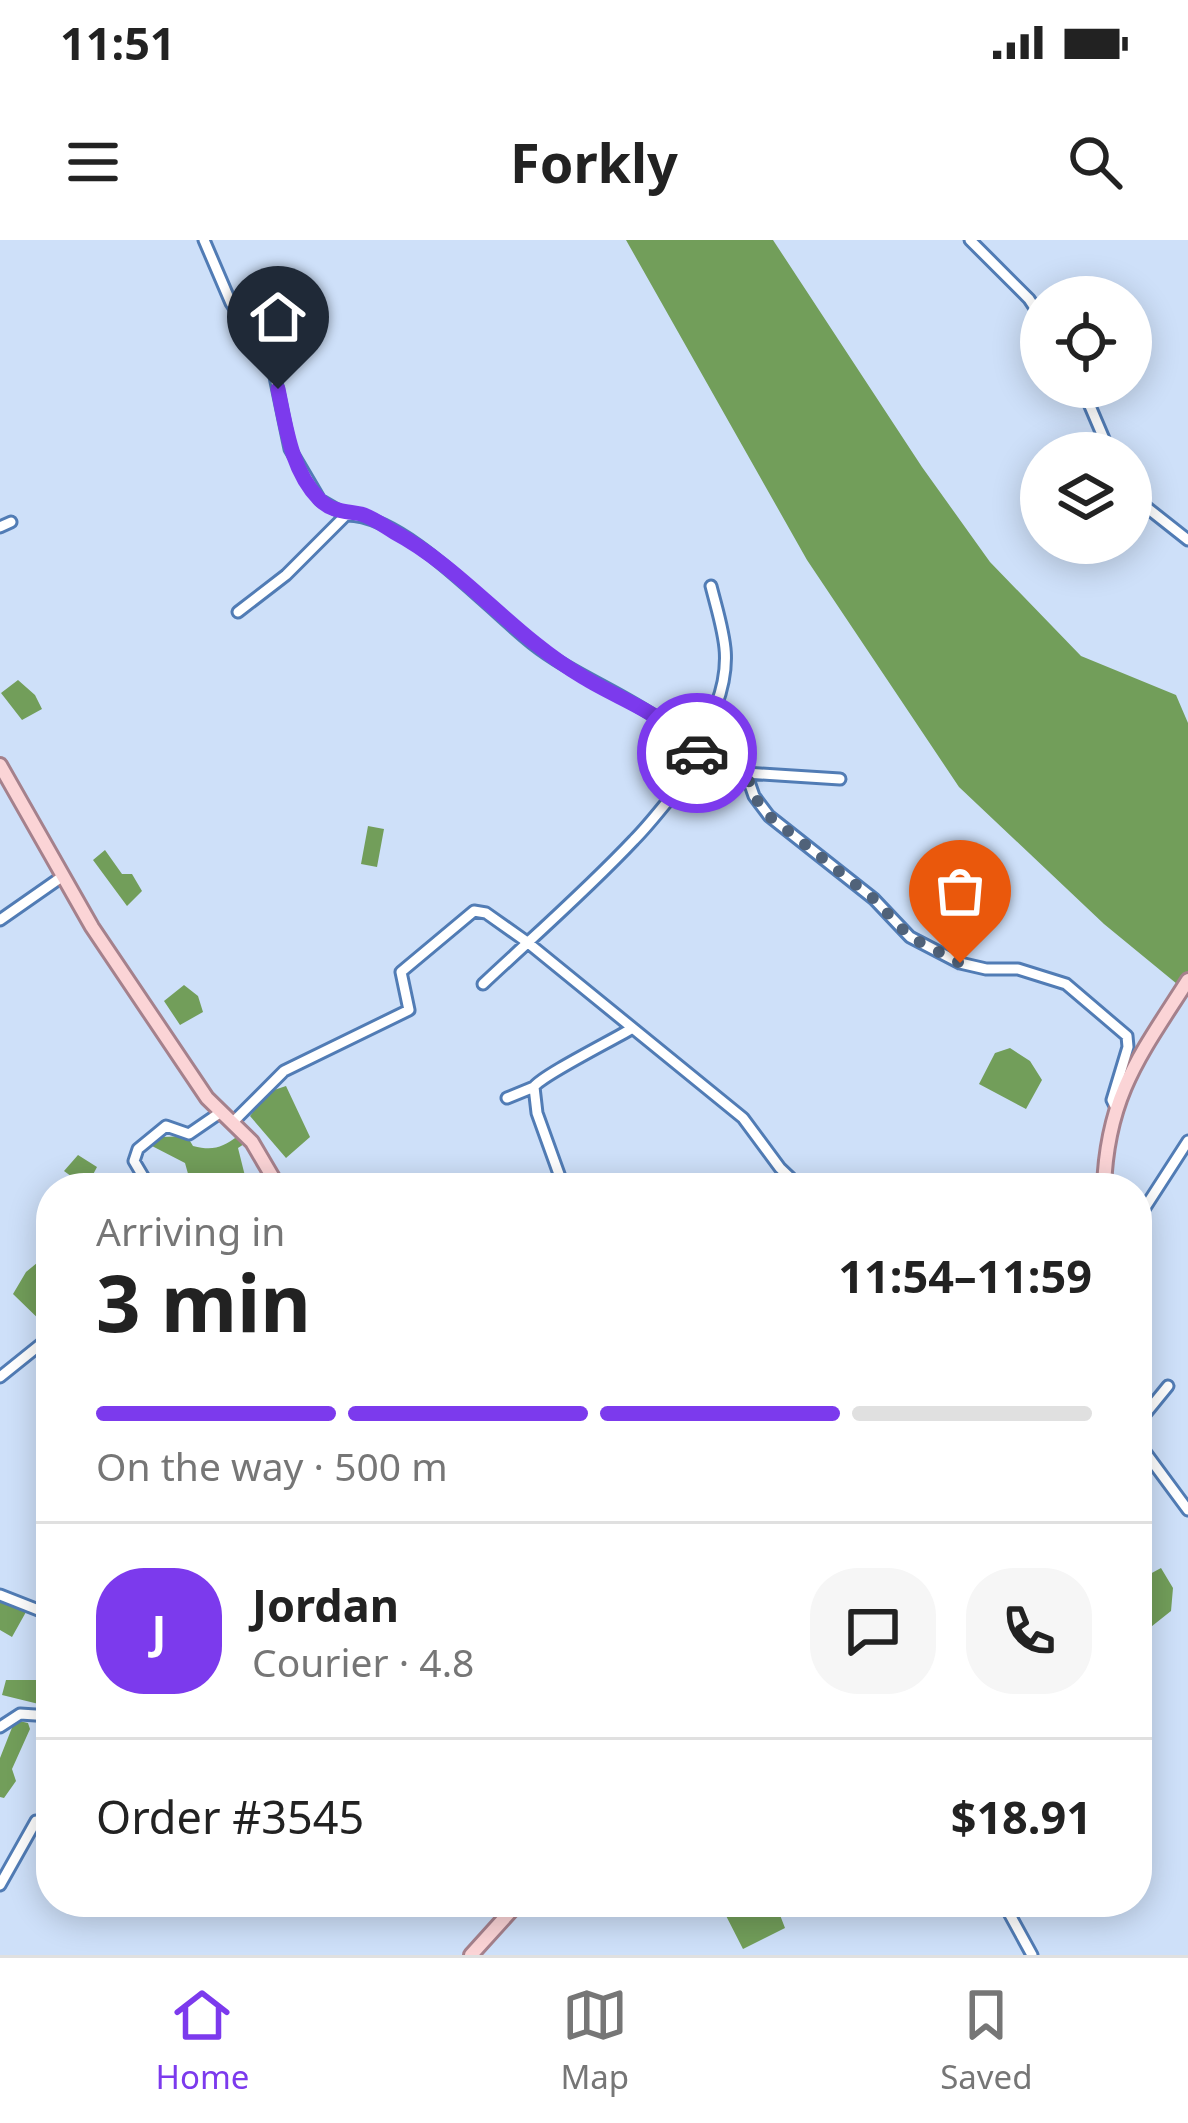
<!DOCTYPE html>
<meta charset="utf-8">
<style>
:root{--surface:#fff;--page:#f6f6f6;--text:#222;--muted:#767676;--line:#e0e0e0;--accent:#7c3aed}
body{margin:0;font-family:"Noto Sans",sans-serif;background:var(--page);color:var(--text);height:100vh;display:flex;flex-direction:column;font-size:45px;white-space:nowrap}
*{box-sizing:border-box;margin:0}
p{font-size:39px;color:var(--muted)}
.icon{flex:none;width:66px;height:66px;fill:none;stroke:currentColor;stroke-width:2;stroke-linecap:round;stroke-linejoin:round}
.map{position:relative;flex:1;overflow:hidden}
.side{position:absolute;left:36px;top:933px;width:1116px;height:744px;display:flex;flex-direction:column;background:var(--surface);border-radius:48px;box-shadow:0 6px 30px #0003}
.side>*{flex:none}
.controls{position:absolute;left:1020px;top:36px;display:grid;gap:24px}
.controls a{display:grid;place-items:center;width:132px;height:132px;border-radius:50%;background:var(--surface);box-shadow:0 6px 30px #0003;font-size:60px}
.pin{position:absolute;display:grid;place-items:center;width:102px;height:102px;color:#fff;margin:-123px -51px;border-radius:50% 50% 50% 0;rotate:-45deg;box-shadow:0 0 12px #0007}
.pin .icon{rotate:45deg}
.courier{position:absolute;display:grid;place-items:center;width:120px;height:120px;margin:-60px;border:9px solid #7c3aed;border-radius:50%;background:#fff;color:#222;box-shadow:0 3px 15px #0007}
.head em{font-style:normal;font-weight:700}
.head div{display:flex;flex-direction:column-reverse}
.head{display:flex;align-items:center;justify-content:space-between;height:204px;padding:0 60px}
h1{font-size:78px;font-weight:700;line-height:90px}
.bar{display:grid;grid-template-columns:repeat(4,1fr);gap:18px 12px;align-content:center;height:144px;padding:0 60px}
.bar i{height:15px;border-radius:9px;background:var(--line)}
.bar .active{background:var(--accent)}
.bar p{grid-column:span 4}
.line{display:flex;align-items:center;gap:30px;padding:0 60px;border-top:3px solid var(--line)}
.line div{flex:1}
.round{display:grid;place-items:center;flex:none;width:126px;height:126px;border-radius:48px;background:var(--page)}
.status{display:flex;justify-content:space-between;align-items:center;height:84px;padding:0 60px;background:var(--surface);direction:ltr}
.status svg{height:33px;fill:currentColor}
header{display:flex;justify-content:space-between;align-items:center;height:156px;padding:0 60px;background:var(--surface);font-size:54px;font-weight:700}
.tabs{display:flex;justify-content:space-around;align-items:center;height:168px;border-top:3px solid var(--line);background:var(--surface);font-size:33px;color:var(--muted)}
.tabs a{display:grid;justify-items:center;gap:6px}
.tabs .active{color:var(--accent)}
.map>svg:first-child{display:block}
.water{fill:#729e5a}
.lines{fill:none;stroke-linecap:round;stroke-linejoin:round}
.minor-casing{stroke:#517cb5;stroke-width:15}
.major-casing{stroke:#a5818c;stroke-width:18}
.minor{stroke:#fff;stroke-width:9}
.major{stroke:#fbd4d6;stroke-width:12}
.done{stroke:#506279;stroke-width:12;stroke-dasharray:0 21.6}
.route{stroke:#7c3aed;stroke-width:15}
</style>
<div class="status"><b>11:51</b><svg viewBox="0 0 49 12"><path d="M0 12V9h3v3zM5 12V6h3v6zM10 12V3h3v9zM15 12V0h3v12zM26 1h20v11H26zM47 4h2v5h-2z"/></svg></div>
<header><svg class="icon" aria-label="menu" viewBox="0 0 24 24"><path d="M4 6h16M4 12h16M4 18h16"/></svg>Forkly<svg class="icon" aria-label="search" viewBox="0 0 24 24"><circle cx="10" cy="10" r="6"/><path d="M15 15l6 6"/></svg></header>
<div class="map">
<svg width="1188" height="1715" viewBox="0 0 1188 1715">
<rect width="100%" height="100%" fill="#cee0f9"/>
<!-- water -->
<path class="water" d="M 626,0 L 773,0 L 922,227 L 990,322 L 1081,416 L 1176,455 L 1188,483 L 1188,753 L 1104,684 L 959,547 L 807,320 Z
M 18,440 L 35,455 L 42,469 L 22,480 L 1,453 Z
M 368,586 L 384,589 L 377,627 L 361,624 Z
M 105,610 L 122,634 L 132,634 L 142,651 L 127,666 L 93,620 Z
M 184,745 L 198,756 L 203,772 L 180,785 L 164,761 Z
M 1010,808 L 1030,821 L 1042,840 L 1026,869 L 979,844 L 995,813 Z
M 286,846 L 310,897 L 286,918 L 250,876 L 268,852 Z
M 239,895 L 247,902 L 238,908 L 248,948 L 220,948 L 215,944 L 192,948 L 185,923 L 152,906 L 163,897 L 187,896 L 193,906 C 213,911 222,908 239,895 Z
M 78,915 L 97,927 L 88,944 L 83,945 L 64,931 Z
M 43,1018 L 51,1023 L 49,1089 L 13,1054 L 26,1032 Z
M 1161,1328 L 1173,1348 L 1171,1371 L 1137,1398 L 1137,1341 Z
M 0,1362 L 26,1372 L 12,1397 L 0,1390 Z
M 51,1430 L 51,1467 L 2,1455 L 6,1440 L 44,1440 Z
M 15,1480 L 28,1483 L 30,1489 L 12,1529 L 16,1541 L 4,1558 L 0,1557 L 0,1518 Z
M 719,1662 L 775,1662 L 785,1688 L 743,1709 Z"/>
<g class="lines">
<!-- minor casing -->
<g class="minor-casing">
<path id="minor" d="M 204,0 L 231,63 L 273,127 L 290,209 L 320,260 L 346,275
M 970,0 L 1029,59 L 1041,77
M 1087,147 L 1087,159 L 1110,213
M 1131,255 L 1188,300
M 0,287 L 11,282
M 238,372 L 286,335 L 346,275 C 404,274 486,367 532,403 C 586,446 664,465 704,523 C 677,545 659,575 634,600 C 587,650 533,697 483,744
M 693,507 C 705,495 710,481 716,466 C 734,418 723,393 711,346
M 704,523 L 718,523 L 746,533 L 754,556 L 769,576 L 874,659 L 910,697 L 960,723 L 986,729 L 1018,729 L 1066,744 L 1127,796 L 1128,807 L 1112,860 L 1116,868
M 746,533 L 840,539
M 0,680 L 63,636
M 534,847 C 541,836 613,800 631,789
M 507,858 L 534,847 L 537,873 L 564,948
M 234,881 L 284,831 L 409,770 L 401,732 L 474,671 L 486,673 L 527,702 L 743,878 L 780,928 L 801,948
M 150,948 L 134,921 L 138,909 L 166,886 L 189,894 L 221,872
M 1137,980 L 1188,901
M 0,1137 L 51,1096
M 1137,1184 L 1168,1146
M 1137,1201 L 1188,1270
M 0,1355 L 51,1375
M 0,1487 L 20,1474 L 51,1476
M 0,1645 L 36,1581 L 51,1582
M 1003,1662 L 1032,1715"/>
</g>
<!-- major casing -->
<g class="major-casing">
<path id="major" d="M 0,525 L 92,687 L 207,858 L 252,902 L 279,948
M 1104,948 C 1107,855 1141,814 1188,740
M 471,1715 L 519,1662"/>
</g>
<!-- minor -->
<use href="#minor" class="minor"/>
<!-- major -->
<use href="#major" class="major"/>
</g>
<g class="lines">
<!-- done -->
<path class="done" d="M 697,513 L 704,523 L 718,523 L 746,533 L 754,556 L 769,576 L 874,659 L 910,697 L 960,723"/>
<!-- route -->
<path class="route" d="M 278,149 C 286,187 291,230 319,259 C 331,272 347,271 361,274 C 372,277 384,286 394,292 C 462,328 513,396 583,437 C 622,461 669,475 697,513"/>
</g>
</svg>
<div class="controls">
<a><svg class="icon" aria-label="locate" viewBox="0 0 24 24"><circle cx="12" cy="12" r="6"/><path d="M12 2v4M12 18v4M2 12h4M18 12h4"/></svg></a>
<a><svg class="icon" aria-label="layers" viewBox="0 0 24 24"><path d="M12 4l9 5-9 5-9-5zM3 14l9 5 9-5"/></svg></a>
</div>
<div class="pin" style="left:960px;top:723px;background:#ea580c"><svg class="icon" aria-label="bag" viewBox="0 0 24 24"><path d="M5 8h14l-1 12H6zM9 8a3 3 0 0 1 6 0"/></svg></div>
<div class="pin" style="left:278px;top:149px;background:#1f2937"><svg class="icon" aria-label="home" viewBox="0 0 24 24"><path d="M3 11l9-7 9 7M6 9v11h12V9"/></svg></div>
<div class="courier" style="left:697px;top:513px"><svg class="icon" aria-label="car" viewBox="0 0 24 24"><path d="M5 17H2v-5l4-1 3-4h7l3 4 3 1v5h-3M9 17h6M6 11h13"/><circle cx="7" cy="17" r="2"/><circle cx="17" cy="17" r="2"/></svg></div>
<section class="side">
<div class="head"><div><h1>3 min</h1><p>Arriving in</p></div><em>11:54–11:59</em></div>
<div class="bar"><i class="active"></i><i class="active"></i><i class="active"></i><i></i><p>On the way · 500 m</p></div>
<div class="line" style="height:216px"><b class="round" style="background:var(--accent);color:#fff">J</b><div><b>Jordan</b><p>Courier · 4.8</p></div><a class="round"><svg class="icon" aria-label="chat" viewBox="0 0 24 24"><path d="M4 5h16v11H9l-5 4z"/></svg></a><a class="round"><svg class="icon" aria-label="phone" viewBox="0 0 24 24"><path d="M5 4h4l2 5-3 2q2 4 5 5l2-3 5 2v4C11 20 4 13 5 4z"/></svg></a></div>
<div class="line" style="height:156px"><div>Order #3545</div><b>$18.91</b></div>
</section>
</div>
<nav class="tabs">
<a class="active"><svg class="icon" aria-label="home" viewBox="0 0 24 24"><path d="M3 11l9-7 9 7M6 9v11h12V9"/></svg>Home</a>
<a><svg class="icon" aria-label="map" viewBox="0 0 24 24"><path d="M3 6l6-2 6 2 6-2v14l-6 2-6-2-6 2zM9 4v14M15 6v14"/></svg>Map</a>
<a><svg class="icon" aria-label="saved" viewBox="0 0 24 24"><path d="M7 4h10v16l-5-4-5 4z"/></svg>Saved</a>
</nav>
